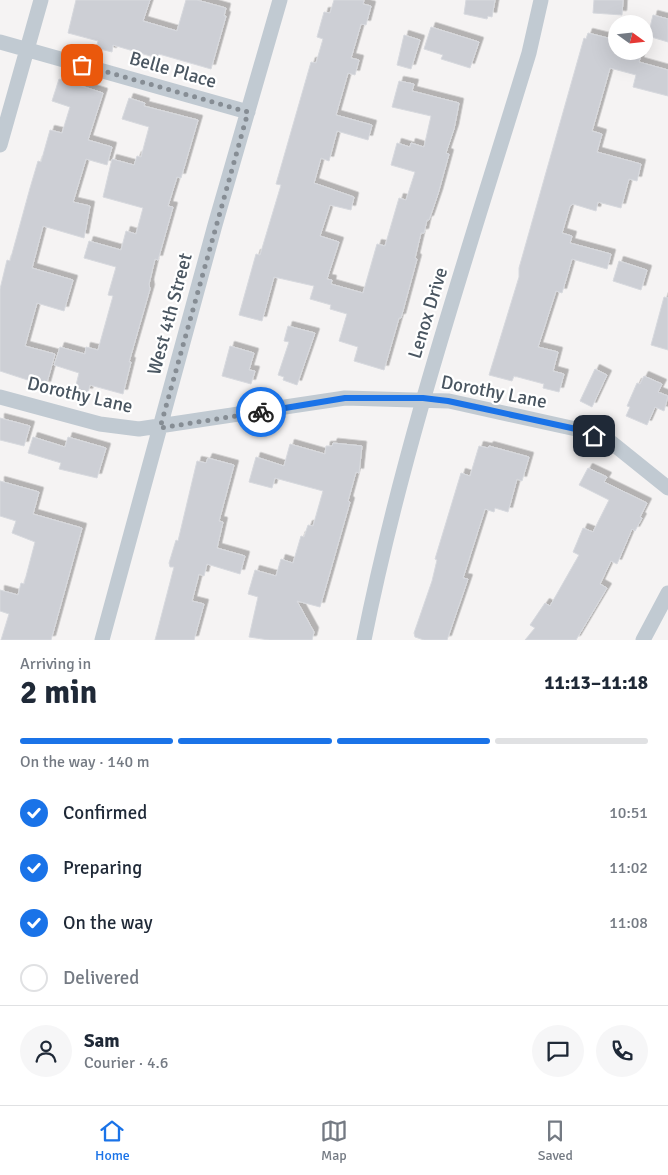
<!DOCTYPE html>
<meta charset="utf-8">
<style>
:root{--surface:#fff;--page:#f6f6f7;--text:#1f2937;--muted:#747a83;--line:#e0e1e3;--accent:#1a73e8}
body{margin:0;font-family:Signika,sans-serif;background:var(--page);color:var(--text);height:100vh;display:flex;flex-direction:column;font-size:19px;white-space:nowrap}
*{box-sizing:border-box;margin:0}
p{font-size:16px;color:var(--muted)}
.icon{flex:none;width:28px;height:28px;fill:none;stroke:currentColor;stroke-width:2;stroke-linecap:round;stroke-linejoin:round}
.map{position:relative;height:640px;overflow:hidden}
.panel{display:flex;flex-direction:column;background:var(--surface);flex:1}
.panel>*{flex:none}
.needle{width:32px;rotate:105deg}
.controls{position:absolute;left:608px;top:15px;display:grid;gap:10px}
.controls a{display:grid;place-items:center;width:45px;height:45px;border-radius:50%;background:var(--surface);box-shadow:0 5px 20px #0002;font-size:25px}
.pin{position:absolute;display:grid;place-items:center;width:42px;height:42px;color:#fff;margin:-21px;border-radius:10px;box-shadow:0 2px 8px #0006}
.courier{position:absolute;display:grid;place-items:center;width:50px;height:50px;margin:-25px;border:4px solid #1a73e8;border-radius:50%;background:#fff;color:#222;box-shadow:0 1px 6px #0007}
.headline em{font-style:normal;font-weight:700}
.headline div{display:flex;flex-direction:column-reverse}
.headline{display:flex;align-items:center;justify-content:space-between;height:85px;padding:0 20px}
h1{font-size:32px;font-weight:700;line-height:38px}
.bar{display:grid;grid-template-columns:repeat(4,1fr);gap:8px 5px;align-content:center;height:60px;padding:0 20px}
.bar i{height:6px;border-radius:4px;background:var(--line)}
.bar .selected{background:var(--accent)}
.bar p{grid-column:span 4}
.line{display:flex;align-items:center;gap:12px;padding:0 20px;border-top:1px solid var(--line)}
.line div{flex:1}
.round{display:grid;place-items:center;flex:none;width:52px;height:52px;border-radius:26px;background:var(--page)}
ol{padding:0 20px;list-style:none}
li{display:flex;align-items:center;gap:15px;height:55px}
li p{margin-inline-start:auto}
li .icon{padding:5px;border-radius:50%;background:var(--accent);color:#fff;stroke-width:4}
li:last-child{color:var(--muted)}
li i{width:28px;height:28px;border:2px solid var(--line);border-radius:50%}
.tab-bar{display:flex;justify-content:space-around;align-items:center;height:70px;border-top:1px solid var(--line);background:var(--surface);font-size:14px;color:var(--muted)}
.tab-bar a{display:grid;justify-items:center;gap:2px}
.tab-bar .selected{color:var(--accent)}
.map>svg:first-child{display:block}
.building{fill:#cdcfd5;stroke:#d7d9de;filter:url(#shadow)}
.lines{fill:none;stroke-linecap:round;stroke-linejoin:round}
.street{stroke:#c1cad2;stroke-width:15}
.done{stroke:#868d94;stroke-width:5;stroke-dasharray:0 9}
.route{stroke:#1a73e8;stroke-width:6}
.labels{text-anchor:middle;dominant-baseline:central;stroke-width:4.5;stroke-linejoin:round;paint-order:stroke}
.street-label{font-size:19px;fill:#4a5661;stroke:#fff}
</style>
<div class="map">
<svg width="668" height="640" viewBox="0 0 668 640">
<defs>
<filter id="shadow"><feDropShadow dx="4.5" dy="-4.5" stdDeviation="0" flood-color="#0004"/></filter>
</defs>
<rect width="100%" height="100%" fill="#f5f3f3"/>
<!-- building -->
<path class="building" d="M 76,0 L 150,0 L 143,21 L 177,31 L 186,0 L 197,0 L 226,8 L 224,16 L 226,16 L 211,69 L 159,54 L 157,58 L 113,45 L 112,52 L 96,48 L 98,41 L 68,33 Z
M 334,0 L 364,0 L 363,4 L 371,6 L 366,25 L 361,24 L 351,58 L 359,60 L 355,75 L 348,73 L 336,115 L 372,125 L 368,140 L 337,131 L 329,161 L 321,158 L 314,183 L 354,197 L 351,210 L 330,205 L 320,236 L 339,242 L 327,279 L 332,280 L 331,284 L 363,293 L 377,244 L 385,246 L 399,198 L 406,200 L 415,172 L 391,165 L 397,143 L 410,147 L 411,143 L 424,147 L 431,116 L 392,107 L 399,81 L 414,84 L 412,91 L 459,103 L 454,129 L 446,153 L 449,154 L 438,194 L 429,220 L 427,220 L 424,233 L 421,233 L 415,258 L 417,259 L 401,318 L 399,318 L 384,370 L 354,361 L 358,347 L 339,341 L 347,314 L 330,309 L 331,305 L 310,299 L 314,286 L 274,277 L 262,321 L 239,315 L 256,254 L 260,255 L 281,185 L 276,184 L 311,62 L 316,63 L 323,39 L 317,37 L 324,12 L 330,13 Z
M 466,0 L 495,0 L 492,17 L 488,16 L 487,19 L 464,14 Z
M 594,0 L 623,0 L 622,15 L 593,13 Z
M 653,15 L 668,19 L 668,42 L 648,36 Z
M 431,27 L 479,42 L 470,68 L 441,59 L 443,55 L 424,49 Z
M 588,33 L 616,40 L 616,51 L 642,51 L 639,62 L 668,70 L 668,96 L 633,87 L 636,75 L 610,68 L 592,131 L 602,134 L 597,152 L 641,164 L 637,181 L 629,179 L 621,208 L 598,202 L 596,211 L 573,204 L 570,206 L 562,233 L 572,236 L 570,243 L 611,254 L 607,269 L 572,259 L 562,293 L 556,291 L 538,347 L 558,352 L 553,371 L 564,374 L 559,392 L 543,388 L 544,384 L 514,376 L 512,381 L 489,375 L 519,277 L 519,268 L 584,38 L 586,39 Z
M 404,35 L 420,40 L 411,69 L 397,65 Z
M 59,79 L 103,93 L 88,140 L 112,147 L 107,165 L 86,159 L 73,202 L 90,206 L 84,238 L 43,226 L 32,268 L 73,280 L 64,311 L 37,303 L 25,346 L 55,354 L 46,386 L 0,371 L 0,289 L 7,260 L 10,261 L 30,188 L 38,161 L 41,162 L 50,130 L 62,133 L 70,107 L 52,101 Z
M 129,98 L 145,103 L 144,106 L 198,120 L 181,178 L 177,177 L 168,206 L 173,207 L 158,260 L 155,259 L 149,284 L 150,289 L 129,362 L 131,362 L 123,394 L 90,385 L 88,393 L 75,389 L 79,373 L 54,365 L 60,347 L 85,354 L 86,347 L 98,350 L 113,296 L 108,295 L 116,267 L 84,258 L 89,241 L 121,250 L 126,231 L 136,234 L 143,208 L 103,197 L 112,159 L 134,165 L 137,156 L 141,157 L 149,127 L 122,119 Z
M 619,261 L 647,270 L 641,290 L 613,281 Z
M 664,297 L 668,298 L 668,350 L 651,345 Z
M 288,326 L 315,333 L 297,385 L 283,380 L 284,377 L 278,375 L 289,342 L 284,341 Z
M 230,346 L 254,353 L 249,370 L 255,371 L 251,384 L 222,376 Z
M 595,369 L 607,375 L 592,407 L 580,401 Z
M 644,376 L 662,384 L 658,392 L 668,396 L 664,411 L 655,407 L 647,425 L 626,416 L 630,407 L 627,406 L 637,383 L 640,384 Z
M 0,418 L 30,426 L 24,446 L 0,440 Z
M 33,437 L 65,447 L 68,437 L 106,448 L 97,478 L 59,469 L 61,463 L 28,453 Z
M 333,443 L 362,446 L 359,473 L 356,472 L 348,501 L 350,502 L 320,607 L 297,601 L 314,632 L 312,640 L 269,640 L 249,637 L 258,597 L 248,594 L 255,570 L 276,576 L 281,559 L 293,563 L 301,536 L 304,537 L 308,525 L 313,526 L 323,491 L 275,478 L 272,488 L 249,482 L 256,457 L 284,466 L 290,444 L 325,454 L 326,446 L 332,446 Z
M 479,446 L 488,448 L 489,446 L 529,457 L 522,481 L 517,479 L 508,512 L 495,508 L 494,512 L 485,509 L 463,578 L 468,579 L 447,640 L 424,640 L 415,637 L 414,633 L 432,581 L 437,560 L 435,559 L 461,473 L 470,476 Z
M 208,458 L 234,465 L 219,521 L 223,522 L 217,548 L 245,556 L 240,574 L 207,564 L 204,576 L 199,574 L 192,601 L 204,604 L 194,640 L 155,640 L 174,567 L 170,567 L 169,563 L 176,540 L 178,541 L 197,461 L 206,463 Z
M 588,468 L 607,477 L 604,482 L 647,503 L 640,517 L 642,518 L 635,531 L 632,529 L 617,564 L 611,561 L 600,584 L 607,588 L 576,640 L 525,640 L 535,628 L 530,625 L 545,603 L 550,606 L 579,555 L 573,552 L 583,528 L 593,532 L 609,500 L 579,485 Z
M 0,481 L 39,492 L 33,514 L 82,528 L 51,640 L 1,640 L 9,614 L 0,611 L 0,590 L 18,595 L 21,583 L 24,584 L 35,542 L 12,533 L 16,521 L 0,516 Z"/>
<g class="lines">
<!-- street -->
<path class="street" d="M 0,42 L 248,112
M 0,145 L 41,0
M 0,397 L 100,424 L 139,429 L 345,398 L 449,401 L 576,429 L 612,443 L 668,488
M 102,640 L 215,225 L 280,0
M 364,640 C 404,440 470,247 529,53 L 541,0
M 643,640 L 668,593"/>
</g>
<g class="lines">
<!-- done -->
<path class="done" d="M 82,65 L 248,112 L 160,428 L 261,412"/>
<!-- route -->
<path class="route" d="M 261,412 L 345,398 L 423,398 L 448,401 L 485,409 L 576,429 L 594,436"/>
</g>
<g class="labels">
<!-- street labels -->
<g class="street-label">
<text transform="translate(173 70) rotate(16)">Belle Place</text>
<text transform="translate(428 313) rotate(-73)">Lenox Drive</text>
<text transform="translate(170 314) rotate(-75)">West 4th Street</text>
<text transform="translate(494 392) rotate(11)">Dorothy Lane</text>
<text transform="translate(80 395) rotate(13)">Dorothy Lane</text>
</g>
</g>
</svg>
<div class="controls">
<a><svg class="needle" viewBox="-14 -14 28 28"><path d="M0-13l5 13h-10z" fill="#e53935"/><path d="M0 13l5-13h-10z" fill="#747a83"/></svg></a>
</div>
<div class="pin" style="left:82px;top:65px;background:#ea580c"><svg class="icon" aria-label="bag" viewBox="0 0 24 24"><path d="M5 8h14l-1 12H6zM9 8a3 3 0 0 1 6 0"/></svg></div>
<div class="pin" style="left:594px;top:436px;background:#1f2937"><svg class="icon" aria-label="home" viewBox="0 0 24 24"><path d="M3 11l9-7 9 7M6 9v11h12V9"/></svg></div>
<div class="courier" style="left:261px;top:412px"><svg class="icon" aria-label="bike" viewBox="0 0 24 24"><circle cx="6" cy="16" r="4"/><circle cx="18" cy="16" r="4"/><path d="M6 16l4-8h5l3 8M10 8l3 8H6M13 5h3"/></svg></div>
</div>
<section class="panel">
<div class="headline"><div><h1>2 min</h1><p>Arriving in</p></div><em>11:13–11:18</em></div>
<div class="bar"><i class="selected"></i><i class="selected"></i><i class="selected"></i><i></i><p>On the way · 140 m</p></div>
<ol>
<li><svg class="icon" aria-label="check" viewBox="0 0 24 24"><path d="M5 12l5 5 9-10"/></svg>Confirmed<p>10:51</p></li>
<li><svg class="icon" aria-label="check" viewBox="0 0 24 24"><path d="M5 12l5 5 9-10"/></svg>Preparing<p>11:02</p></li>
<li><svg class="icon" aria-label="check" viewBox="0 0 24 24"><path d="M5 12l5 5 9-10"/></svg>On the way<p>11:08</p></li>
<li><i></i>Delivered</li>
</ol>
<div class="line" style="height:90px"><a class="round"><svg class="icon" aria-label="person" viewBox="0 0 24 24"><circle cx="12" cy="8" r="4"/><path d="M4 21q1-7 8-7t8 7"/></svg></a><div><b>Sam</b><p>Courier · 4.6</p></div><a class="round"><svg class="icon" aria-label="chat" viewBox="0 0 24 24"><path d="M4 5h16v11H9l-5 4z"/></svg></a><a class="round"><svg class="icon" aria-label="phone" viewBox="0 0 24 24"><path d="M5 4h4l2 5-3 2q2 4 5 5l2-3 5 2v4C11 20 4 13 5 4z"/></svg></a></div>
</section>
<nav class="tab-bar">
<a class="selected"><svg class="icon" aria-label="home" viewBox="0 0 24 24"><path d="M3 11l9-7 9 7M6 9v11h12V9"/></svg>Home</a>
<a><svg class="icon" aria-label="map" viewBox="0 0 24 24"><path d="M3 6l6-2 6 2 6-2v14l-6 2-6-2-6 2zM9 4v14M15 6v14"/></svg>Map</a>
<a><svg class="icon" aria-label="saved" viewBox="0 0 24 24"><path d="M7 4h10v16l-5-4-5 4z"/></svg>Saved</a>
</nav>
